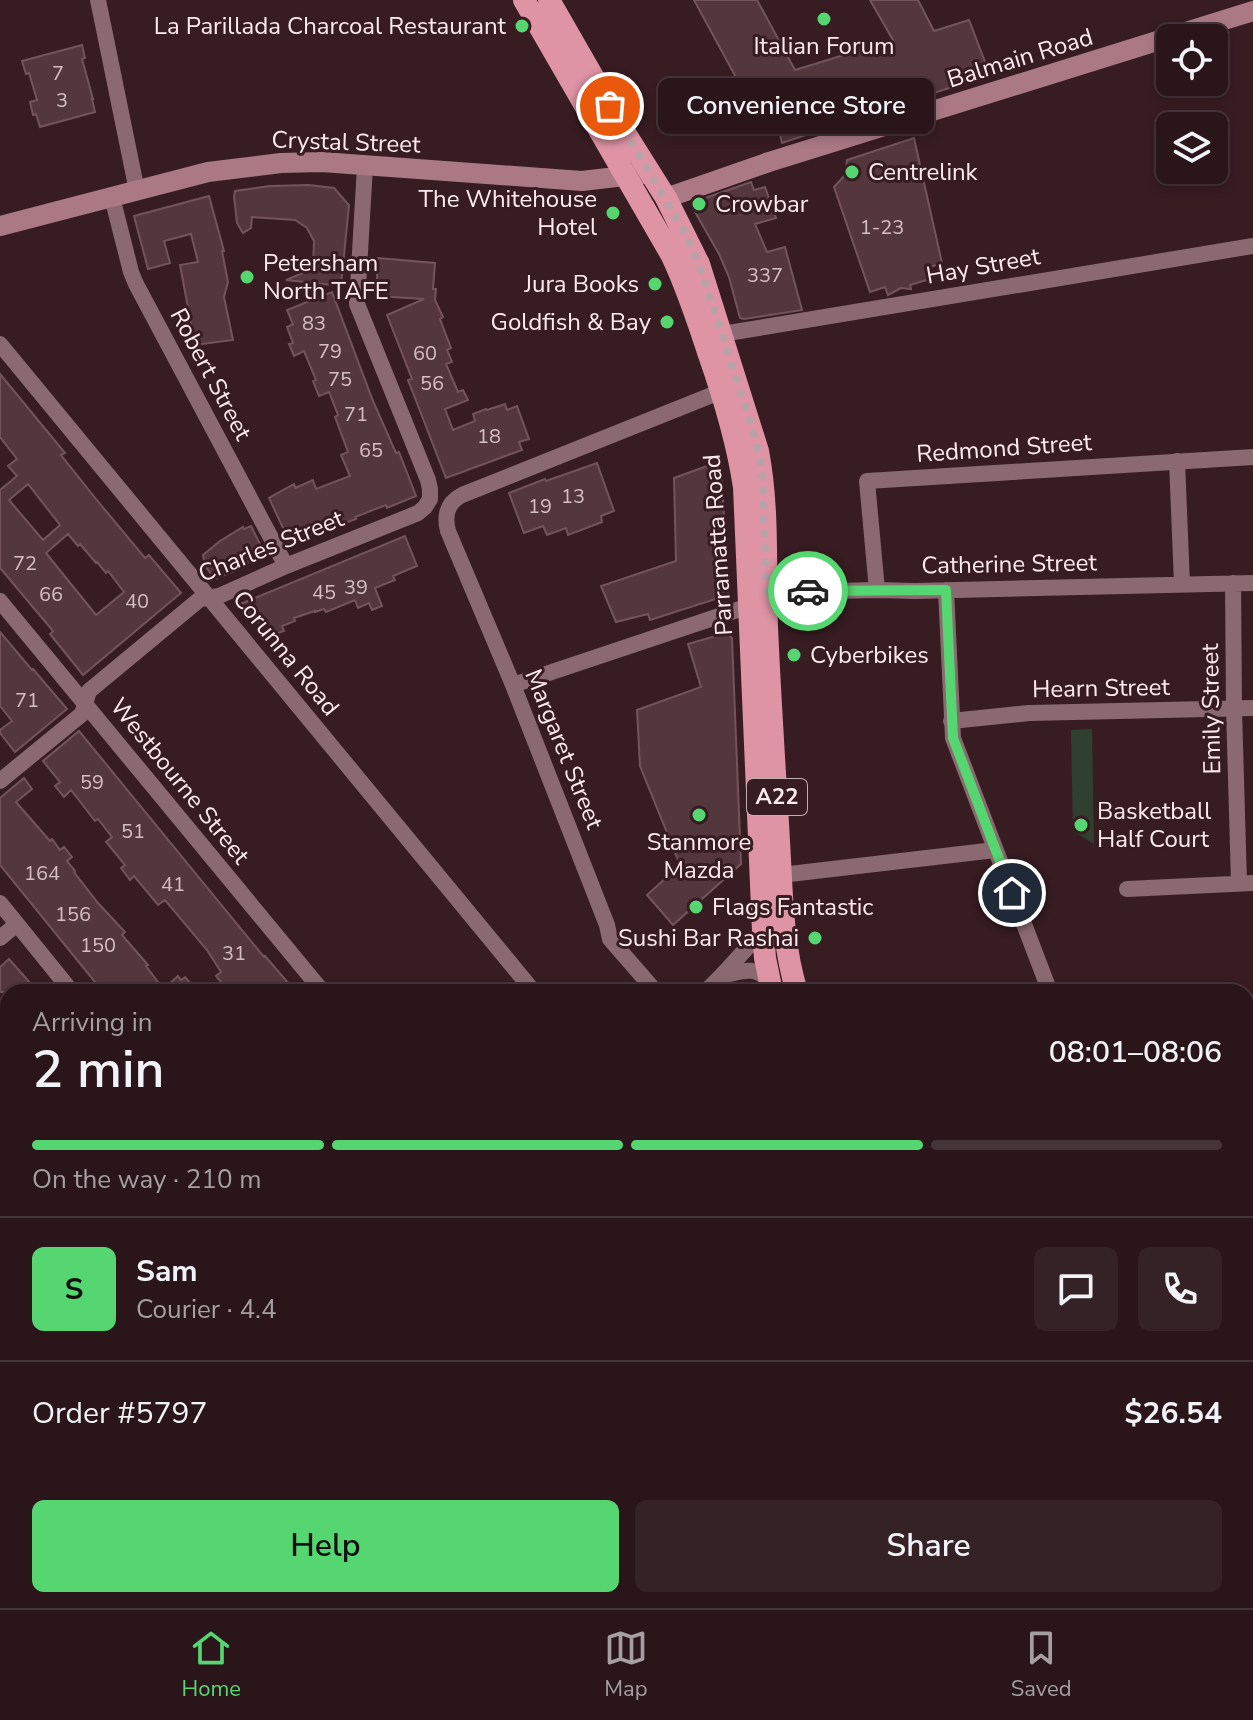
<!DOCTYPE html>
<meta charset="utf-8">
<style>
:root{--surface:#29151a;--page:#352227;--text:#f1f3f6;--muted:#a59fa2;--line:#453439;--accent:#56d671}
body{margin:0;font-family:"Nunito Sans",sans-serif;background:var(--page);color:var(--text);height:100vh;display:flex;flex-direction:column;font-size:30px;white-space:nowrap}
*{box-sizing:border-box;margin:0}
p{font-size:26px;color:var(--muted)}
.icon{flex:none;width:44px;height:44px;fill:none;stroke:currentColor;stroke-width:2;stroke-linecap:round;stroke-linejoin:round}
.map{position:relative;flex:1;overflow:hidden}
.sheet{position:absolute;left:0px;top:984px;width:1254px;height:624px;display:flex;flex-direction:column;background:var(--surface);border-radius:24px 24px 0 0;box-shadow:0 4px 12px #0003,0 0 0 2px var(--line)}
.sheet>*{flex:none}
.buttons{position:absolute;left:1156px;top:24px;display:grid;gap:16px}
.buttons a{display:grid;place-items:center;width:72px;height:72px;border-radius:12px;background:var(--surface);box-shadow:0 4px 12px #0003,0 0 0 2px var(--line);font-size:40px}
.pin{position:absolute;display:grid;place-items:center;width:68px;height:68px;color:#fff;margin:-34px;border:4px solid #fff;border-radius:50%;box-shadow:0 2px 8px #0007}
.courier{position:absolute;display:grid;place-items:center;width:80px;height:80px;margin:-40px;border:6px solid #56d671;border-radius:50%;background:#fff;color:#222;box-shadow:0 2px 10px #0007}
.bubble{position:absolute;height:56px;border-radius:12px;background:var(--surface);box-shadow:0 4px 12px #0003,0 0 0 2px var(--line);font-size:26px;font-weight:600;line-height:56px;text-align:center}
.summary em{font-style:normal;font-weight:600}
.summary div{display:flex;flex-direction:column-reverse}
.summary{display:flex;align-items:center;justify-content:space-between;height:136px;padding:0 32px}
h1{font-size:52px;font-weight:600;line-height:60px}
.bar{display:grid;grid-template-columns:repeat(4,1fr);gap:12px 8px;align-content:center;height:96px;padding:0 32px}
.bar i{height:10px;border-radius:6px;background:var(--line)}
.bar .selected{background:var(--accent)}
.bar p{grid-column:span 4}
.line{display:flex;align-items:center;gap:20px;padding:0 32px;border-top:2px solid var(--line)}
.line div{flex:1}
.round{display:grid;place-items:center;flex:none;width:84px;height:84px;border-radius:12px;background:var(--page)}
.button{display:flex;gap:16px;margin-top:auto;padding:16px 32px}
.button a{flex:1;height:92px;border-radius:12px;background:var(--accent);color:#111;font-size:32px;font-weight:600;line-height:92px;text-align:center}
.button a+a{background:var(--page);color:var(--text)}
.menu{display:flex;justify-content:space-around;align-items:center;height:112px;border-top:2px solid var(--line);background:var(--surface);font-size:22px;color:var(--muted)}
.menu a{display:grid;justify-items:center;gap:4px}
.menu .selected{color:var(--accent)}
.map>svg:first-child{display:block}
.green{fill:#2f4031}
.building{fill:#53373d;stroke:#74545b;stroke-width:2;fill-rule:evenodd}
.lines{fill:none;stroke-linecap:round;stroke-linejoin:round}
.minor{stroke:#8a6970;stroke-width:16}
.tertiary{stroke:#8a6970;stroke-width:20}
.secondary{stroke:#aa7984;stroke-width:20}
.trunk{stroke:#df94a5;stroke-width:22}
.done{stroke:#b8a3a7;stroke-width:8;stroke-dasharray:0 14.4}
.route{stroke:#56d671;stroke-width:10}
.poi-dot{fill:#56d671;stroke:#371c22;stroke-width:3}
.labels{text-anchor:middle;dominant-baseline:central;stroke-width:6;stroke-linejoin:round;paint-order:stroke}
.number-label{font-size:20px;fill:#d3bec2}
.shield{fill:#371c22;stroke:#c2adb1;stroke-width:2}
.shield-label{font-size:22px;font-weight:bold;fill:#feebee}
.poi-label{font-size:24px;fill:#feebee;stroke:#371c22;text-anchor:start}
.street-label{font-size:24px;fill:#feebee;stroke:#371c22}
</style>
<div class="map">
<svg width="1253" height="1608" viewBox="0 0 1253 1608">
<rect width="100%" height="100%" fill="#371c22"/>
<!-- green -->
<path class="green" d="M 1092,729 L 1094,844 L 1073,831 L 1071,730 Z
M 119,1600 L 322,1600 L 323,1608 L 155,1608 L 154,1602 L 119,1602 Z"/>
<!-- building -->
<path class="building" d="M 694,0 L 757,0 L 795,70 L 893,40 L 870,0 L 918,0 L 934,31 L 969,20 L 987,67 L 977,70 L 980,78 L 782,143 L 774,112 L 765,131 Z
M 82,45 L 85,58 L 82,59 L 93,99 L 92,99 L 95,112 L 40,127 L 36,114 L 33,115 L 30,102 L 37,100 L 29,73 L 26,74 L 22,61 Z
M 914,138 L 942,263 L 930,267 L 933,278 L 910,285 L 911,289 L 901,288 L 888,295 L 885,287 L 870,292 L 834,187 L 845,175 L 847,160 Z
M 751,182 L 754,190 L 765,187 L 776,218 L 755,224 L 767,252 L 785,247 L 802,310 L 744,319 L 740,318 L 729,277 L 719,254 L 691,205 L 691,203 Z
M 309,185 L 334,188 L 349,205 L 341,286 L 286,280 L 313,269 L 314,241 L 307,228 L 295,220 L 252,217 L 251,228 L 243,233 L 237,223 L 234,196 L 235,191 L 270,186 Z
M 209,196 L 224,251 L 222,251 L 228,282 L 224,297 L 233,340 L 195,345 L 180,265 L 198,262 L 191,234 L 164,241 L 170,263 L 148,269 L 134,216 Z
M 378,258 L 435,263 L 433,289 L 436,289 L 435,300 L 443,317 L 440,319 L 451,348 L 447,350 L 452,362 L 446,364 L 458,392 L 463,390 L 468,400 L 445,409 L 453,430 L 475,421 L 473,414 L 486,409 L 487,410 L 505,404 L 507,410 L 517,406 L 529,439 L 519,442 L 522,450 L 446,478 L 408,380 L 412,379 L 387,315 L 424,299 L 376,296 Z
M 332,292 L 373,401 L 396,453 L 399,452 L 416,496 L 387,508 L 386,505 L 355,517 L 356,519 L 335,527 L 334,524 L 291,545 L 269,498 L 294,484 L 295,488 L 313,480 L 316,489 L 350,476 L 341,455 L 348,452 L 335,417 L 338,415 L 329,392 L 319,396 L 313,381 L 316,380 L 304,351 L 294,356 L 289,344 L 293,343 L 287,327 L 293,324 L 287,310 Z
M 0,374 L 65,453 L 61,455 L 96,499 L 145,558 L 149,555 L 181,593 L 83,675 L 50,634 L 53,631 L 0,568 L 0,490 L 17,476 L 8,466 L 17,459 L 0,437 ZM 28,484 L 60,525 L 43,540 L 9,500 ZM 68,534 L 78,546 L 80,544 L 96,563 L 97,562 L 106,573 L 108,571 L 124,592 L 96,615 L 46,553 Z
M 721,461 L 728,595 L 650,620 L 648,614 L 616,622 L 601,586 L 676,561 L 674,478 Z
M 597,463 L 614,511 L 601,516 L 602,522 L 568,535 L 566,528 L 547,535 L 543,526 L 524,533 L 509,493 L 545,479 L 546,481 Z
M 251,526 L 265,554 L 243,565 L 245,567 L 215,579 L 205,566 L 203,555 L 220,541 L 243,527 L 244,529 Z
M 405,536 L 417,566 L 393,576 L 395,580 L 375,588 L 382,606 L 372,610 L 369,603 L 358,608 L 355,600 L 326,612 L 324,609 L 315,612 L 315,611 L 294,618 L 295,621 L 282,626 L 284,631 L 265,638 L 255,615 L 248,617 L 238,605 Z
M 0,632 L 32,670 L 33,669 L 67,709 L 15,752 L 0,733 L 0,730 L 12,721 L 0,706 Z
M 726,633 L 732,638 L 741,864 L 673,925 L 647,895 L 680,865 L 640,766 L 637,710 L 701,687 L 688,644 Z
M 79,731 L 264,957 L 265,956 L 296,992 L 229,992 L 216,976 L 221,972 L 207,950 L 165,900 L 158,905 L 134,876 L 130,880 L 121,868 L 125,865 L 106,842 L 112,837 L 98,819 L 95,821 L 71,790 L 64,797 L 55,786 L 60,782 L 43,761 Z
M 24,778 L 32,789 L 16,802 L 50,841 L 52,839 L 60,850 L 64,847 L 72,857 L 67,861 L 75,871 L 74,872 L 98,903 L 125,932 L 122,935 L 148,965 L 146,966 L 161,986 L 153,992 L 103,992 L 0,865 L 0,798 Z
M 9,959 L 24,976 L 38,992 L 0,992 L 0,967 Z
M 178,976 L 181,980 L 185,977 L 198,992 L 160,992 Z"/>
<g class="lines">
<!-- minor -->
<path class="minor" d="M 98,0 L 137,191
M 112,197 L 131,272 L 136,284 L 286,566
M 722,334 L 1253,246
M 0,344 L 534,992
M 1177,461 L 1182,584
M 1233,583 L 1234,709 L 1239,883
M 877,590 L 867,481 L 1253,457
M 946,590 L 953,738 L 1050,992
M 0,601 L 323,992
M 513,685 L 791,592 L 877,590 L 915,591 L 1253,583
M 951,721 L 1029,713 L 1253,708
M 0,781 L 82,714 L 89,691 L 200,599 L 219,596 L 286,566 L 418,513 L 425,507 L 430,499 L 430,489 L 428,480 L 357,304 L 365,166
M 781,875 L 995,850
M 1127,889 L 1253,883
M 0,903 L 72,992
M 0,938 L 17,924
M 725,975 C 744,971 752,966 769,979
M 656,992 L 610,939 L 607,925 L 513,685 L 448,531 C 444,515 447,503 462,495 L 722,391
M 705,992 C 726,973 743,951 763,931
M 1246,1153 L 1253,1155
M 1246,1523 L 1253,1543
M 344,1600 L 344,1608
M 561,1600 L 565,1608
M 789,1600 L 792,1608"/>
<!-- tertiary -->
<path class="tertiary" d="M 1246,1307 L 1253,1307
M 0,1519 L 8,1519"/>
<!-- secondary -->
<path class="secondary" d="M 666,198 L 769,162 L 1253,11
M 0,226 L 208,172 L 281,163 L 322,162 L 582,181 L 650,173"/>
<!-- trunk -->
<path class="trunk" d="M 524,0 L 672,256 C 687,288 698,321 709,355 C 724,398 737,441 744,487 L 763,931 L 765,958 L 772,992
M 549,0 L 627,136 L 666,198 L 699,264 L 758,451 C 769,508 765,569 767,627 C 770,698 775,770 779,841 C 782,891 782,944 797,992
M 1015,1600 L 1018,1608
M 1039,1600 L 1042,1608"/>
</g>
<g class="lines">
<!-- done -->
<path class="done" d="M 610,106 L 682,227 L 699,264 L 722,334 L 754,434 L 762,469 L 767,600 L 791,592 L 808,591"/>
<!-- route -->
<path class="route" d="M 808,591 L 946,590 L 953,738 L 1012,893"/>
</g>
<!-- markers -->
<g class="poi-dot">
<circle cx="824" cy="19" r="8"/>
<circle cx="522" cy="26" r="8"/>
<circle cx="852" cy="172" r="8"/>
<circle cx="699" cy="204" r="8"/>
<circle cx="613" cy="213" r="8"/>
<circle cx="247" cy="277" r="8"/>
<circle cx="655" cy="284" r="8"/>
<circle cx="667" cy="322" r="8"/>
<circle cx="794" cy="655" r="8"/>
<circle cx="699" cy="815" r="8"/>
<circle cx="1081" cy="825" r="8"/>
<circle cx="696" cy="907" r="8"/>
<circle cx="815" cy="938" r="8"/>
</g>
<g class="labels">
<!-- number labels -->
<g class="number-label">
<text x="58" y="73">7</text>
<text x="62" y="100">3</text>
<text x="882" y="227">1-23</text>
<text x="765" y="275">337</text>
<text x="314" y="323">83</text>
<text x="330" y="351">79</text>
<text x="425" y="353">60</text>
<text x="340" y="379">75</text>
<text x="432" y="383">56</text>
<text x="356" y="414">71</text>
<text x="489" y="436">18</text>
<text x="371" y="450">65</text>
<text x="573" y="496">13</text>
<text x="540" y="506">19</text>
<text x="25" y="563">72</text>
<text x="356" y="587">39</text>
<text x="324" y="592">45</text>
<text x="51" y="594">66</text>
<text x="137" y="601">40</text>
<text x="27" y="700">71</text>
<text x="92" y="782">59</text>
<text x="133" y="831">51</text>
<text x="42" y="873">164</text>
<text x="173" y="884">41</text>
<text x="73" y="914">156</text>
<text x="98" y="945">150</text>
<text x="234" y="953">31</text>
</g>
<!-- shield labels -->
<rect class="shield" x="747" y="779" width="60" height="36" rx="6"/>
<g class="shield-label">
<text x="777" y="797">A22</text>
</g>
<!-- poi labels -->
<g class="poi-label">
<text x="506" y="26" text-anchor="end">La Parillada Charcoal Restaurant</text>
<text x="824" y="46" text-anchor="middle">Italian Forum</text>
<text x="868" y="172">Centrelink</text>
<text x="597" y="199" text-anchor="end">The Whitehouse<tspan x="597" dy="28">Hotel</tspan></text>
<text x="715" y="204">Crowbar</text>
<text x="263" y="263">Petersham<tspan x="263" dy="28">North TAFE</tspan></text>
<text x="639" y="284" text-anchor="end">Jura Books</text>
<text x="651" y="322" text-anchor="end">Goldfish &amp; Bay</text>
<text x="810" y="655">Cyberbikes</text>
<text x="1097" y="811">Basketball<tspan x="1097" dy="28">Half Court</tspan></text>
<text x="699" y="842" text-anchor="middle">Stanmore<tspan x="699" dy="28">Mazda</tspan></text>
<text x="712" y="907">Flags Fantastic</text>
<text x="799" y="938" text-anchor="end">Sushi Bar Rashai</text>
</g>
<!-- street labels -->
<g class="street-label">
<text transform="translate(1020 58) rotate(-17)">Balmain Road</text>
<text transform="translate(346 142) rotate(2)">Crystal Street</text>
<text transform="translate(983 266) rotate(-10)">Hay Street</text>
<text transform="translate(211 374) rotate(62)">Robert Street</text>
<text transform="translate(1004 448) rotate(-4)">Redmond Street</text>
<text transform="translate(718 545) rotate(-94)">Parramatta Road</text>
<text transform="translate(271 546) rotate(-22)">Charles Street</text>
<text transform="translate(1009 564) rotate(-1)">Catherine Street</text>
<text transform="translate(286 653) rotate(51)">Corunna Road</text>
<text transform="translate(1101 688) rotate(-1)">Hearn Street</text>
<text transform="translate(1211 709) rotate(-91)">Emily Street</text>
<text transform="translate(564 749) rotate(68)">Margaret Street</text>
<text transform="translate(180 781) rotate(51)">Westbourne Street</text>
</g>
</g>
</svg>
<div class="buttons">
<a><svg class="icon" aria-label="locate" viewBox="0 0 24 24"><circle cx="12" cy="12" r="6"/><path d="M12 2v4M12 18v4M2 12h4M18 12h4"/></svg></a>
<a><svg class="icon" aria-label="layers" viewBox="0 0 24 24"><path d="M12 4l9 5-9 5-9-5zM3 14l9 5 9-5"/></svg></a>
</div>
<div class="pin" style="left:610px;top:106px;background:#ea580c"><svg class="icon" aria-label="bag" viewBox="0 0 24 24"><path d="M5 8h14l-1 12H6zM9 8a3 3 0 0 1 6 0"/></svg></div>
<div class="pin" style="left:1012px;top:893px;background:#1f2937"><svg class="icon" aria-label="home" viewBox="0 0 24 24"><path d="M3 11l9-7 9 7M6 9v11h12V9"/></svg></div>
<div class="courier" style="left:808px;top:591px"><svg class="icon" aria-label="car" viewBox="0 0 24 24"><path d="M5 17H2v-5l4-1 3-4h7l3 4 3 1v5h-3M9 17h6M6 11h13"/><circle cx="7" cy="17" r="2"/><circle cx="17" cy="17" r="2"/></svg></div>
<div class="bubble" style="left:658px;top:78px;width:276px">Convenience Store</div>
<section class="sheet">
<div class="summary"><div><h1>2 min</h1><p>Arriving in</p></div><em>08:01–08:06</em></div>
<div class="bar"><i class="selected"></i><i class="selected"></i><i class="selected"></i><i></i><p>On the way · 210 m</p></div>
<div class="line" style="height:144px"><b class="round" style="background:var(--accent);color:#111">S</b><div><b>Sam</b><p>Courier · 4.4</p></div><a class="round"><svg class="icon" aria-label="chat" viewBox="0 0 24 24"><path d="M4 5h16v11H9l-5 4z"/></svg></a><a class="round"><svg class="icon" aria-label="phone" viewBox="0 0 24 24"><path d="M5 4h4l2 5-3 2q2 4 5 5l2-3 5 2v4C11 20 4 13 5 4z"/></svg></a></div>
<div class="line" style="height:104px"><div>Order #5797</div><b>$26.54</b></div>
<div class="button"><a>Help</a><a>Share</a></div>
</section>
</div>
<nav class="menu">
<a class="selected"><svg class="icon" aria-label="home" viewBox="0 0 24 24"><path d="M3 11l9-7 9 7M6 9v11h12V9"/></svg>Home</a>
<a><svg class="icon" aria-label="map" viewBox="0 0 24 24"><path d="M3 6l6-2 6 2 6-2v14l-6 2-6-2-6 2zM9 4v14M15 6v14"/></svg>Map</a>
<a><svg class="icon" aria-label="saved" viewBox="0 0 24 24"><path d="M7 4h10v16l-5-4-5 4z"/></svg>Saved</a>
</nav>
